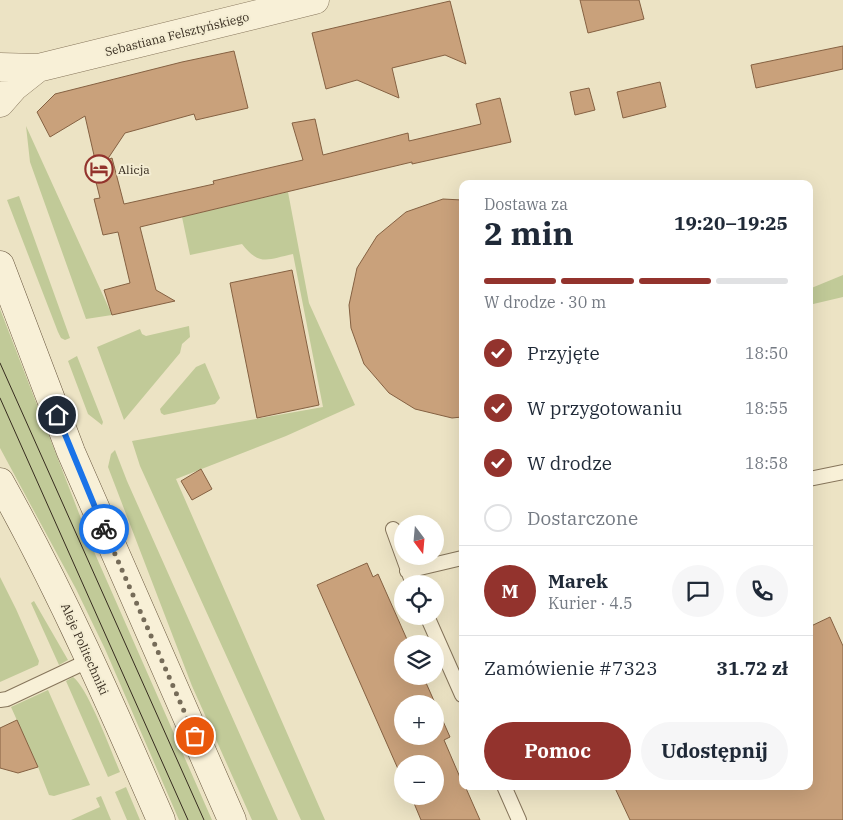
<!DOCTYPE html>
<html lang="pl">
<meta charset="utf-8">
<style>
:root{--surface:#fff;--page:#f6f6f7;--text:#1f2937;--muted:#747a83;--line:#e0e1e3;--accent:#93332d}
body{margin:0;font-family:"IBM Plex Serif",serif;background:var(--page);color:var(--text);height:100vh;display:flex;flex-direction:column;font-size:19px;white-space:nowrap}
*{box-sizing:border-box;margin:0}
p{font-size:16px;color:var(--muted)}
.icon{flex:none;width:28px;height:28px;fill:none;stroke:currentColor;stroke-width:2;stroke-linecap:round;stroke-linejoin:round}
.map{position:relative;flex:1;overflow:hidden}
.drawer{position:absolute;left:459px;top:180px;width:354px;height:610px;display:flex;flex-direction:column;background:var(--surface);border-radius:10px;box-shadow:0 5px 20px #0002}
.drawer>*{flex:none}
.needle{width:32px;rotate:164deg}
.buttons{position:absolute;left:394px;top:515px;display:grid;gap:10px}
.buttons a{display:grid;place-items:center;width:50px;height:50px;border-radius:50%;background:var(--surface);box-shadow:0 5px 20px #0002;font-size:25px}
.pin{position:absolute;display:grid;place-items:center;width:42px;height:42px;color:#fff;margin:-21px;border:2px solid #fff;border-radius:50%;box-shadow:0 1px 5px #0007}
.courier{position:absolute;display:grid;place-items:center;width:50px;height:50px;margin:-25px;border:4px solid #1a73e8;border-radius:50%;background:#fff;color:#222;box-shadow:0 1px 6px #0007}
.headline em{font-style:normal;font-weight:700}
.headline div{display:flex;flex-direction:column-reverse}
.headline{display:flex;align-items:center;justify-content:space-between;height:85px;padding:0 25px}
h1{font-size:32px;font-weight:700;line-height:38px}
.bar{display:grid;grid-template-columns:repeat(4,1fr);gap:8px 5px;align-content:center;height:60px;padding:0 25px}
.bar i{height:6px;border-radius:4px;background:var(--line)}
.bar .active{background:var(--accent)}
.bar p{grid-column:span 4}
.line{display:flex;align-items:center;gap:12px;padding:0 25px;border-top:1px solid var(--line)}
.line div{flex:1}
.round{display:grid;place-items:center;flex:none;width:52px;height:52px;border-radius:26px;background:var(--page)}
ol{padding:0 25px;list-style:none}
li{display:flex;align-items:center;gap:15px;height:55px}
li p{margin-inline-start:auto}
li .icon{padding:5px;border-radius:50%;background:var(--accent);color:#fff;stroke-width:4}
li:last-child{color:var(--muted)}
li i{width:28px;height:28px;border:2px solid var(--line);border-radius:50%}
.cta{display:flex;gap:10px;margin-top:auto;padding:10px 25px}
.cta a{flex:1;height:58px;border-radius:30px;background:var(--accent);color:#fff;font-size:20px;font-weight:700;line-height:58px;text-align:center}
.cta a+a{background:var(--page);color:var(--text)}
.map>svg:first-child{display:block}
.green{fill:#c1ca98}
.building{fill:#c9a17b;stroke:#856142;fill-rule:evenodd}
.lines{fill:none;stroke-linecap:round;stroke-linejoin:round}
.lane-casing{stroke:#86755b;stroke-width:16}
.street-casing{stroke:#86755b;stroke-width:29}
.secondary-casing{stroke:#68563e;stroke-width:29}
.lane{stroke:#f8f0d7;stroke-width:14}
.street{stroke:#f8f0d7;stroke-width:28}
.secondary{stroke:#f8f0d7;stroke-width:28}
.tram{stroke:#372c1f;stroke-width:1}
.done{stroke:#766c59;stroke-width:5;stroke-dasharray:0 9}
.route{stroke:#1a73e8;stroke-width:6}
.labels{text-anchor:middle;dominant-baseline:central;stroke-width:4;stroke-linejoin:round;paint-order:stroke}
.street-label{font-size:12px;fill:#372c1f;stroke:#f4edd3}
.poi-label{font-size:12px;fill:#372c1f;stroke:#f4edd3;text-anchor:start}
</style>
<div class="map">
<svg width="843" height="820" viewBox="0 0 843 820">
<rect width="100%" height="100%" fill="#ece3c4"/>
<!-- green -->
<path class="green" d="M 26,126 L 112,315 L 86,319 L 30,162 Z
M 288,192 L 309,303 L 355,405 L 286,436 L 176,479 L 325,820 L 301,820 L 140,466 L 132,441 L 323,407 L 293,254 C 268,259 260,267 242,244 L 190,255 L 182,217 Z
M 19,196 L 70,338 L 65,340 L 61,338 L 58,332 L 7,200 Z
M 843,275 L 843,297 L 809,305 L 809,289 Z
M 0,309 L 92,547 L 212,820 L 179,820 L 105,649 L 76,589 L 0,448 Z
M 189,326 L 190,337 L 182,344 L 180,353 L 124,420 L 97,347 L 140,329 L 142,334 L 146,336 Z
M 77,356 L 103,422 L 102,425 L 88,414 L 68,361 Z
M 205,363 L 220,398 L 215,404 L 164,415 L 161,413 L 160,409 L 196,367 Z
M 115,450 L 127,481 L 278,820 L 252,820 L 192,686 L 108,467 L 111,454 Z
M 0,577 L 16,609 L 39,661 L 38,665 L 0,682 Z
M 34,601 L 68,660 L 59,665 L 31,603 Z
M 73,677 C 88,688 111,751 120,772 L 108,777 L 66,681 Z
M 48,690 L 90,785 L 54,796 L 49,795 L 38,767 L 11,707 Z
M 126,787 L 140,820 L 127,820 L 115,792 Z
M 101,796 L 111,820 L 71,820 L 100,807 L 96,798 Z"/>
<!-- building -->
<path class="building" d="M 580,0 L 639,0 L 644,19 L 588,33 Z
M 450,1 L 466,64 L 445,55 L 392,68 L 399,98 L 357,80 L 326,89 L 312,33 Z
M 843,46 L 843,69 L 756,88 L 751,65 Z
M 234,51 L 248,108 L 196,120 L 194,114 L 125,133 L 107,160 L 112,158 L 124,204 L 214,184 L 213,181 L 303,160 L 292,123 L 315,119 L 323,155 L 408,133 L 409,141 L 481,124 L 476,104 L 500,98 L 511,142 L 412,164 L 412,162 L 140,227 L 156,290 L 175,301 L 112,315 L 104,290 L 130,283 L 118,232 L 103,235 L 94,199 L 100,198 L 92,166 L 96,164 L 85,116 L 50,137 L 37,112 L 55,94 L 182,62 Z
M 660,82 L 666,107 L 623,118 L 617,92 Z
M 589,88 L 595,110 L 575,115 L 570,92 Z
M 443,199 L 462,200 L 462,417 L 452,418 L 415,409 L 389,393 L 364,364 L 351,328 L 349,305 L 357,268 L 377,236 L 406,212 Z
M 292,270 L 319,405 L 257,418 L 230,283 Z
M 201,469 L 212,489 L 192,500 L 181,481 Z
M 367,563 L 373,577 L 378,574 L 409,644 L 402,644 L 402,676 L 423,676 L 450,737 L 444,740 L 462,782 L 462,786 L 465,786 L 480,820 L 421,820 L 411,796 L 435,796 L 435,764 L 402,764 L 402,778 L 317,585 ZM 402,704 L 435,704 L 435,736 L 402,736 Z
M 830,617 L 843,646 L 843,820 L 630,820 L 614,786 L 809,786 L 809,627 Z
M 17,720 L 38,767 L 18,773 L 0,768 L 0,728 Z"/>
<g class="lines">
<!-- lane casing -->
<g class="lane-casing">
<path id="lane" d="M 809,479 L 843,472
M 393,529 L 413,584
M 407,571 L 462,558
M 427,616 L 462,695
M 0,700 L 7,699 L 90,660
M 504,786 L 519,820"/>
</g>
<!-- street casing -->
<g class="street-casing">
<path id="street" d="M 0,67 L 38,68 L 315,0
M 0,103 L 14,87 L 38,68"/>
</g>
<!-- secondary casing -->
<g class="secondary-casing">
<path id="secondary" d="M 0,265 L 71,452 L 232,820
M 0,482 C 61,591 111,705 161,820"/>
</g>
<!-- lane -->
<use href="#lane" class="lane"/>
<!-- street -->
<use href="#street" class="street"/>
<!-- secondary -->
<use href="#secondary" class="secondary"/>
<!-- tram -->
<path class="tram" d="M 0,363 L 204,820
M 0,398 L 188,820"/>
</g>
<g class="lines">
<!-- done -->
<path class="done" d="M 104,529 L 195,736"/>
<!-- route -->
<path class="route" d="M 57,415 L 104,529"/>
</g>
<!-- icons -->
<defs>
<g id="hotel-ring" transform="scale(1.4375)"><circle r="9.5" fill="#f4edd3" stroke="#93332d" stroke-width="1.5"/><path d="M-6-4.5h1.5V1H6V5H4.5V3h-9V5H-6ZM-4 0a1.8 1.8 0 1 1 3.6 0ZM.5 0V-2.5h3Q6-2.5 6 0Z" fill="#93332d"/></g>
</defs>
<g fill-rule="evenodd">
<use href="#hotel-ring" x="99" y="169"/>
</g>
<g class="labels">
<!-- street labels -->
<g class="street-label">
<text transform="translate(177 34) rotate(-14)">Sebastiana Felsztyńskiego</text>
<text transform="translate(85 649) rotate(66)">Aleje Politechniki</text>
</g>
<!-- poi labels -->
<g class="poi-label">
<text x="118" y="169">Alicja</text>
</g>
</g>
</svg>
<div class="buttons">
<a><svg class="needle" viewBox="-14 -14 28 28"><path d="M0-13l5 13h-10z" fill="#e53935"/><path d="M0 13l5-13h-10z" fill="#747a83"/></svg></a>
<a><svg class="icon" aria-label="locate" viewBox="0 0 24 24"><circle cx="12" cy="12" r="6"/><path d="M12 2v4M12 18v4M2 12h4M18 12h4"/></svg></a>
<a><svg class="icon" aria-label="layers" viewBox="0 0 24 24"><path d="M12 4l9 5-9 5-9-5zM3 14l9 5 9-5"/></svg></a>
<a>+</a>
<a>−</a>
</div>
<div class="pin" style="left:195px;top:736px;background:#ea580c"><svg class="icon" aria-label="bag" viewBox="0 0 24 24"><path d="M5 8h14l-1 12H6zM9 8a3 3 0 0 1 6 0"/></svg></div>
<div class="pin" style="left:57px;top:415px;background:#1f2937"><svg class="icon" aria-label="home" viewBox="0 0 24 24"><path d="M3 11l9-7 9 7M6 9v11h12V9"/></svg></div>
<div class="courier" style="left:104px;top:529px"><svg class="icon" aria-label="bike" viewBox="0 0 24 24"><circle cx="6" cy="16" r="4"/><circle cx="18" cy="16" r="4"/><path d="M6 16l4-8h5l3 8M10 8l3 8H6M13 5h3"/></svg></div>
<section class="drawer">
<div class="headline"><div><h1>2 min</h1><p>Dostawa za</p></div><em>19:20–19:25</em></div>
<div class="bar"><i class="active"></i><i class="active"></i><i class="active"></i><i></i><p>W drodze · 30 m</p></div>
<ol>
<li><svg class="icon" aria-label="check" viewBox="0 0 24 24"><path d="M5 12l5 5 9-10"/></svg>Przyjęte<p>18:50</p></li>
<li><svg class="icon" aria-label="check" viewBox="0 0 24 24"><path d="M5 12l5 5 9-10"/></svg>W przygotowaniu<p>18:55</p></li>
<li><svg class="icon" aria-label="check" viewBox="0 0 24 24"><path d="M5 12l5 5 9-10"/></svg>W drodze<p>18:58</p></li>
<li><i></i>Dostarczone</li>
</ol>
<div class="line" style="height:90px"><b class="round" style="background:var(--accent);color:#fff">M</b><div><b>Marek</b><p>Kurier · 4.5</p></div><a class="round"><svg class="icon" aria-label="chat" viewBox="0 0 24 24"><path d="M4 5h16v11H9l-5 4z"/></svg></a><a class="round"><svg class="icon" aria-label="phone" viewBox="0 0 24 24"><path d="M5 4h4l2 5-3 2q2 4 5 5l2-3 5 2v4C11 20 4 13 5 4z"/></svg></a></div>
<div class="line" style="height:65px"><div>Zamówienie #7323</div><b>31.72 zł</b></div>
<div class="cta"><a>Pomoc</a><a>Udostępnij</a></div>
</section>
</div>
